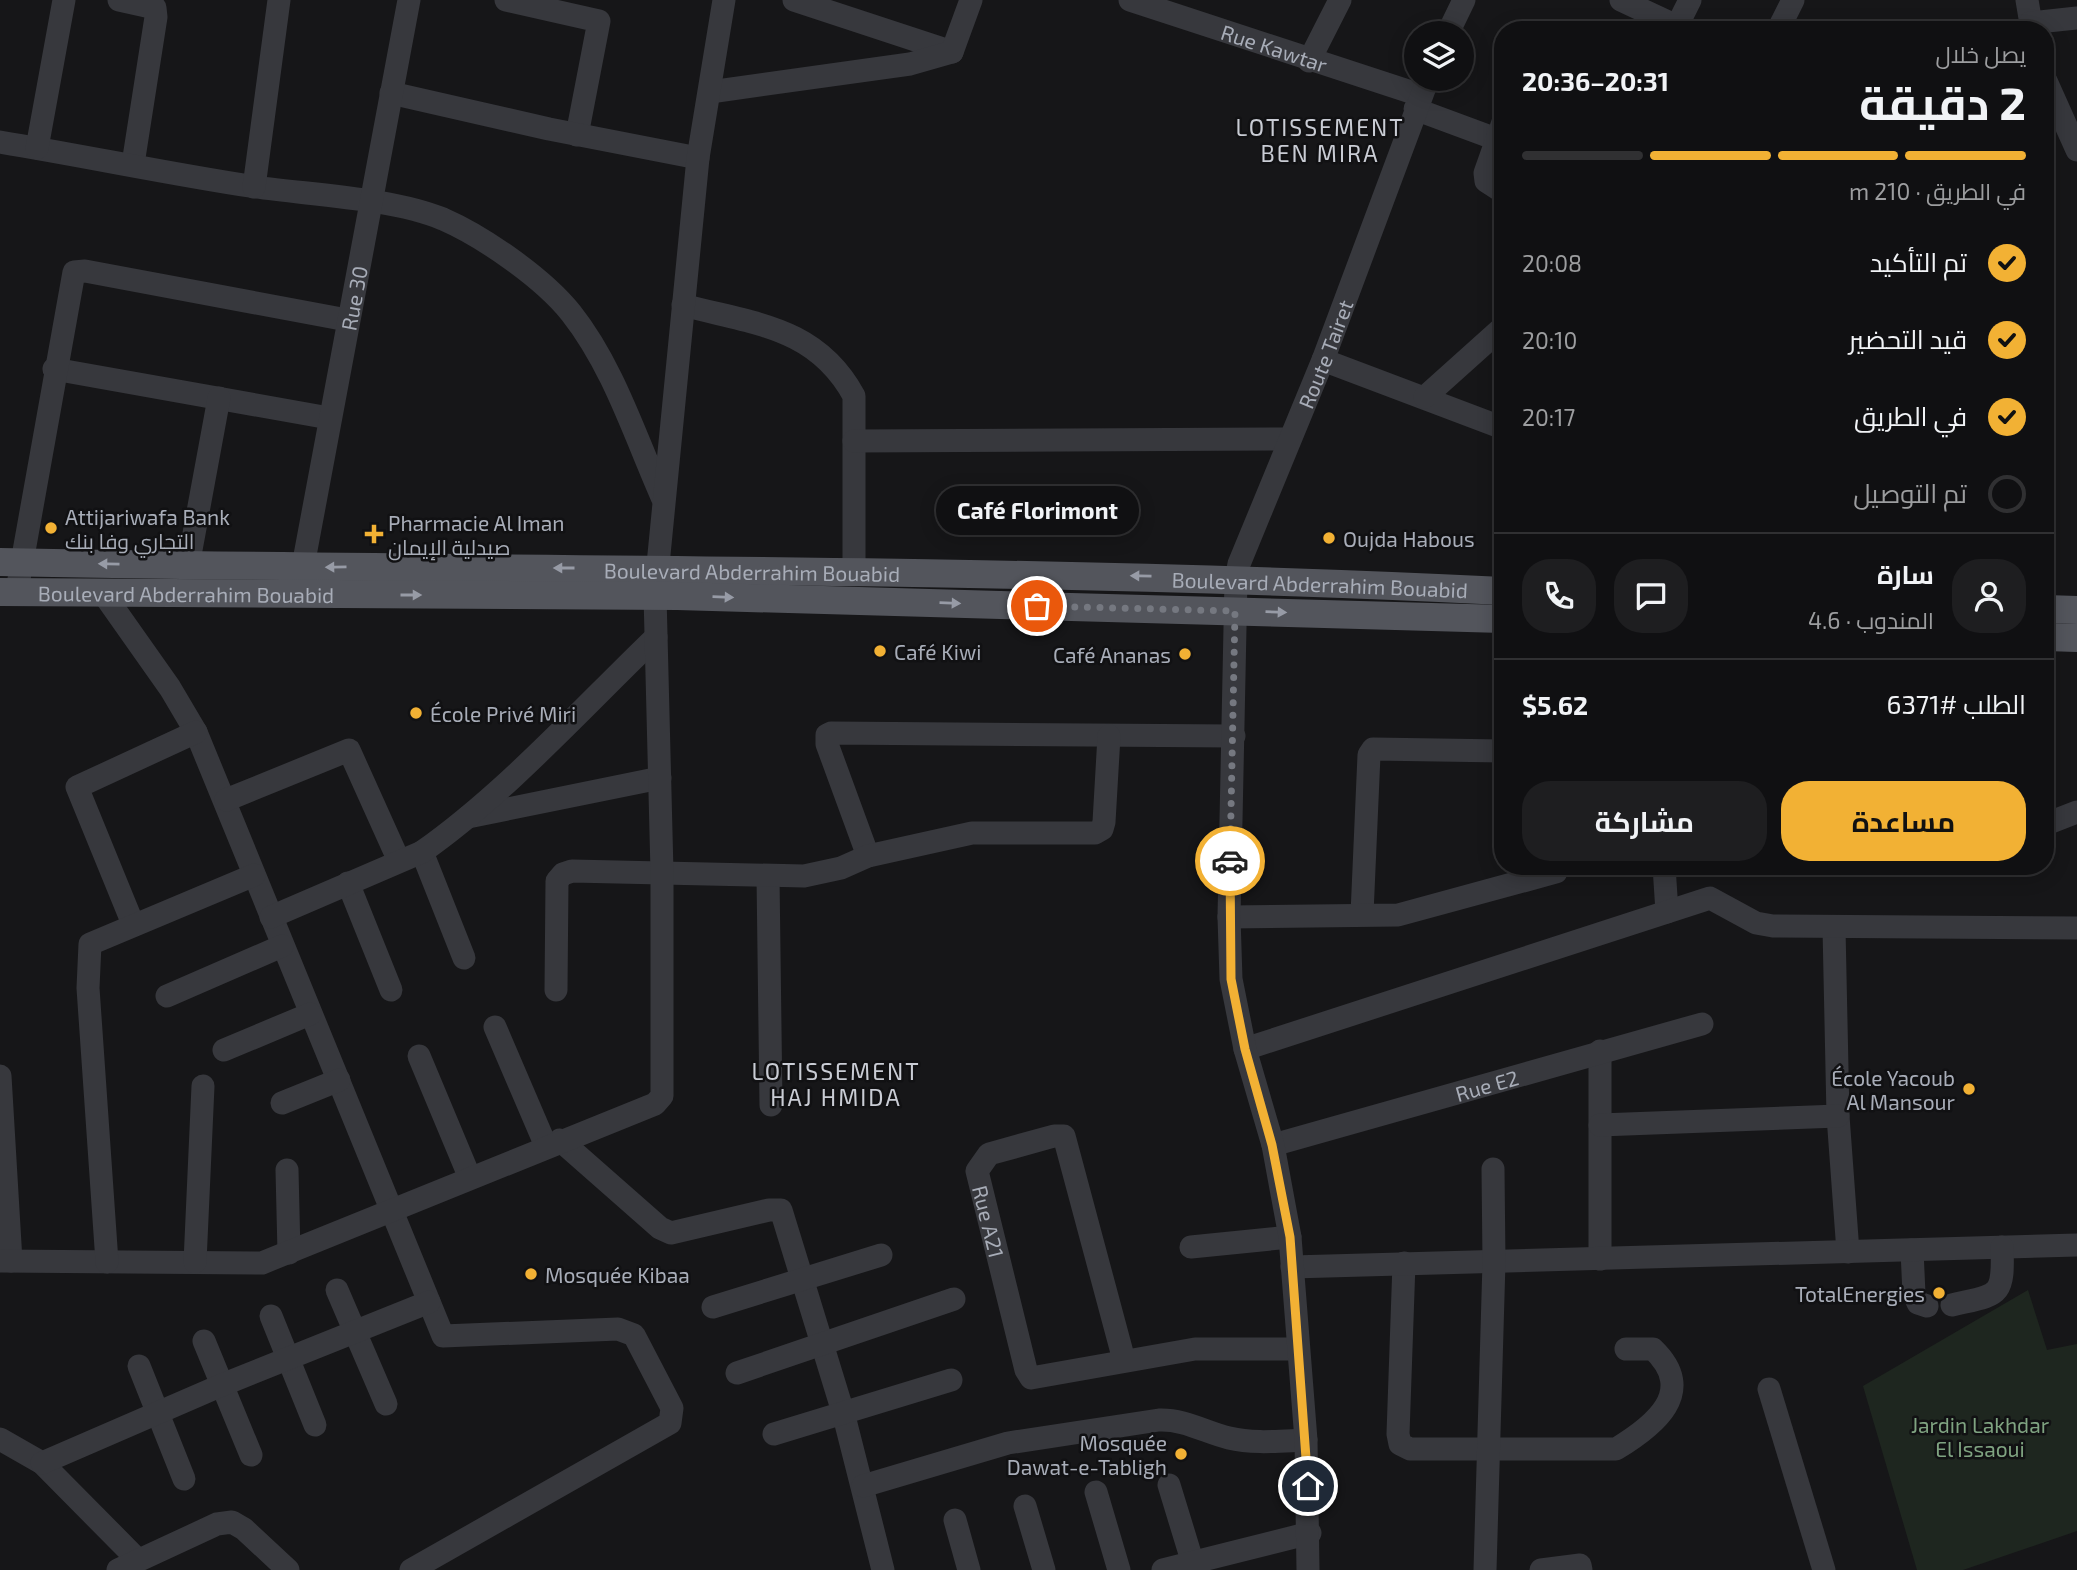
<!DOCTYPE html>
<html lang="ar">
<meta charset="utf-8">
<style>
:root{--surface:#101012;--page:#1e1e20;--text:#f1f3f6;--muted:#9c9d9f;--line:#303032;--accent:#f2b134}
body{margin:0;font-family:"Exo 2",Cairo,sans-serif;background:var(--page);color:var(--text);direction:rtl;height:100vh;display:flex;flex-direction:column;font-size:26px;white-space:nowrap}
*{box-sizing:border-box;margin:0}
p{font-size:23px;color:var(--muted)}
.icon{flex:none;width:38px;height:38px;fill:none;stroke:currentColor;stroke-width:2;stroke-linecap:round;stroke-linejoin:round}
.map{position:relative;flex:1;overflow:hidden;direction:ltr}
.sheet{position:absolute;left:1494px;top:21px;width:560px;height:854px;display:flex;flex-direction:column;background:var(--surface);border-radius:28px;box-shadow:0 4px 18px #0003,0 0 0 2px var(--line);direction:rtl}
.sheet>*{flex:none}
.fabs{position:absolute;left:1404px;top:21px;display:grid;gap:14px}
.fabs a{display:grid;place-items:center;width:70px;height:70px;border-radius:50%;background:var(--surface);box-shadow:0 4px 18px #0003,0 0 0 2px var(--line);font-size:35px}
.pin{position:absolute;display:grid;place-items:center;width:60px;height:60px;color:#fff;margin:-30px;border:4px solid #fff;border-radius:50%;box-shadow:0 2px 7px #0007}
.courier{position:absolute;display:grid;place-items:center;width:70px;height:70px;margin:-35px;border:5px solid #f2b134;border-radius:50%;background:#fff;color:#222;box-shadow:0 2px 9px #0007}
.bubble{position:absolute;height:49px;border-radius:24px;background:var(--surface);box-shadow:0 4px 18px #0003,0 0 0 2px var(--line);font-size:23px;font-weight:700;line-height:49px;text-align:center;direction:rtl}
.headline em{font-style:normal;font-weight:700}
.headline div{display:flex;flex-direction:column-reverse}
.headline{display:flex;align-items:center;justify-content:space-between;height:119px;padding:0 28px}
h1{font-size:46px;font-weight:700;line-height:52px}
.bar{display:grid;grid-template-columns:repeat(4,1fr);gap:10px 7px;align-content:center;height:84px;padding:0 28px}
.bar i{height:9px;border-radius:5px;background:var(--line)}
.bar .active{background:var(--accent)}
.bar p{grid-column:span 4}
.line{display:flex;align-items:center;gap:18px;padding:0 28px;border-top:2px solid var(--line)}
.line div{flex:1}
.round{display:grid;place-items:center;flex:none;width:74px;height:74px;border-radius:28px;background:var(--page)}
ol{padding:0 28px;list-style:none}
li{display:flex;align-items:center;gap:21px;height:77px}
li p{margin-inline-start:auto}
li .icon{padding:7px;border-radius:50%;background:var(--accent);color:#111;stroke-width:4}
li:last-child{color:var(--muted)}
li i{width:38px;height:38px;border:4px solid var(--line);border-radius:50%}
.cta{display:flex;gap:14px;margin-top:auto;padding:14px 28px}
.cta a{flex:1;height:80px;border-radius:28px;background:var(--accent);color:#111;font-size:28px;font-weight:700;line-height:80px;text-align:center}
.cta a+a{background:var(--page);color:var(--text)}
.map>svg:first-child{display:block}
.green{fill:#1e261f}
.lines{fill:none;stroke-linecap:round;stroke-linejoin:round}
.minor{stroke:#37383d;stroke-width:23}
.major{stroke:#53555c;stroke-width:28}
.oneway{fill:#979ba6}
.done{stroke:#757880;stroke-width:7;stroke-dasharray:0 12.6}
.route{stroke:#f2b134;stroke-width:9}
.poi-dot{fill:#f2b134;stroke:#111113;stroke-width:2.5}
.labels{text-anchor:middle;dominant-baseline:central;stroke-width:5;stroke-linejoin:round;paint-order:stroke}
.street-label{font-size:21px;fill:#a8adb8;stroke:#111113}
.poi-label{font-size:21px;fill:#a8adb8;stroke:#111113;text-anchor:start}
.park-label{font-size:21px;fill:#7fa381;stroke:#111113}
.neighbourhood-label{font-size:23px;letter-spacing:2px;fill:#c9ccd4;stroke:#111113}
</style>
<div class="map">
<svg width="2077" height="1570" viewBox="0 0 2077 1570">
<rect width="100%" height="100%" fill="#161618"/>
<!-- green -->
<path class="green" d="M 2028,1290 L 2047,1350 L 2077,1344 L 2077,1531 L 1963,1570 L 1917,1570 L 1863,1386 Z"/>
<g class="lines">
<!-- minor -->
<g class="minor">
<path d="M 119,0 L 155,8 L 156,17 L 133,164"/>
<path d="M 506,0 L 599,21 L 577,135"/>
<path d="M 794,0 L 952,52"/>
<path id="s1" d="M 1130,0 L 1420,95"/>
<path d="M 1621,0 L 1685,30"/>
<path d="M 2027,0 L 2032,30"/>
<path d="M 2030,23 L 2077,18"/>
<path d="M 1677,26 L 1690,0"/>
<path d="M 1778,30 L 1793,0"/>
<path d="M 1448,33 L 1464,0"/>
<path d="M 1309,61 L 1340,0"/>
<path d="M 2046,81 L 2077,150"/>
<path d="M 710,92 L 910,64 L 952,52 L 971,0"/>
<path d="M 391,93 L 549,129 L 698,158"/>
<path d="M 1415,109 L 1496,139"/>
<path d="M 1503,122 L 1485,173 L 1486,181 L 1503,192"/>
<path d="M 0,142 C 85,156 170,174 256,187 C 312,195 392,198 443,219 C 484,237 543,278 571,313 C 613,366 635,436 662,497"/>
<path d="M 37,148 L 64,0"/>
<path d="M 254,187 L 279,0"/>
<path d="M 683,305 C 753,324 816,326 854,396 L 854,570"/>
<path d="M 1323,360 L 1503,428"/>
<path d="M 54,369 L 329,418"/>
<path d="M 1425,397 L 1503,327"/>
<path d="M 854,441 L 1289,439"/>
<path d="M 188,566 L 219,398"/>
<path d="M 19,579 L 74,272 L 85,271 L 347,320"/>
<path id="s2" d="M 300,582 L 409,0"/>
<path d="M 103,593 L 170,688 L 196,732 L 443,1336 L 618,1329 L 634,1335 L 672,1408 L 670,1423 L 411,1570"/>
<path d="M 226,800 L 349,750 L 399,861"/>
<path d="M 468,817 L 660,778"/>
<path d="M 2046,824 L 2077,812"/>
<path d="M 422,852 L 464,958"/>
<path d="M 868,856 L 827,744 L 827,735 L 831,733 L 1234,736"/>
<path d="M 1664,866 L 1667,912"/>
<path d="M 768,876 L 771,1105"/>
<path d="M 348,883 L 391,990"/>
<path d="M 1362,914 L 1369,755 L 1373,749 L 1503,751"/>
<path d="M 271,917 L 422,852 C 506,793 582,708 656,637"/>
<path d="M 1229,917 L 1398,915 L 1556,872"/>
<path d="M 133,924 L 77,787 L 196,732"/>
<path d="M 1834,928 L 1838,1116 L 1848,1252"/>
<path d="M 556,990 L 557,881 L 563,874 L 572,871 L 804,876 L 841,868 L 868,856 L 972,833 L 1095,833 L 1102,829 L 1104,822 L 1109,736"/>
<path d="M 167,996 L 282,946"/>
<path d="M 495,1027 L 546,1146"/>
<path d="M 1245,1049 L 1710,898 L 1756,923 L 1773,926 L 2077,928"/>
<path d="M 224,1050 L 310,1014"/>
<path d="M 1600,1051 L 1600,1259"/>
<path d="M 419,1056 L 470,1178"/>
<path d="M 0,1076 L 11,1261"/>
<path d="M 282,1103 L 339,1080"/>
<path d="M 1600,1125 L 1838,1116"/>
<path d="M 560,1140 L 660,1228 L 671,1233 L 769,1210 L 781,1210 L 843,1412 L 883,1570"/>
<path id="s3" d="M 1273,1145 L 1702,1024"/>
<path d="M 287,1170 L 289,1253"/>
<path d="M 1191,1247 L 1290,1237"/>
<path d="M 1912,1250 L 1914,1294 L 1918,1303 L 1927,1306"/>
<path d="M 0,1261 L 262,1263 L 655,1104 L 662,1096 L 662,872 L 655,595 L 698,158 L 724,0"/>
<path d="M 107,1262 L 88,988 L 90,944 L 254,875"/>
<path d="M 195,1262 L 203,1086"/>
<path d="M 1404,1263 L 1398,1434 L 1400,1444 L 1410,1449 L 1616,1449 C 1654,1426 1698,1392 1653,1349 L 1626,1349"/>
<path d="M 1292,1267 L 2077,1245"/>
<path d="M 337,1290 L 386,1404"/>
<path d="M 1952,1305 C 1999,1294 2004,1298 2002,1247"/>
<path d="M 713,1307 L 881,1255"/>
<path d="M 271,1316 L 315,1425"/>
<path d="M 204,1341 L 251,1455"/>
<path id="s4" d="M 1124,1360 L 1064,1136 L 1054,1136 L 989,1154 L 977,1171 L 1026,1370 L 1031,1378 L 1195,1349 L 1298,1349"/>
<path d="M 139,1366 L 184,1479"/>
<path d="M 737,1373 L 954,1299"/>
<path d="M 1769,1389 L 1824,1570"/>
<path d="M 774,1434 L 951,1380"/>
<path d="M 0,1439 L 42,1463 L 138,1560"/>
<path d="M 42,1463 L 222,1385 L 429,1302"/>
<path d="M 1169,1485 L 1195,1570"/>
<path d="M 863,1486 L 1008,1443 L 1159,1420 C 1184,1419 1205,1432 1229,1438 C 1254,1444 1280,1441 1306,1440"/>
<path d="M 1096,1492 L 1119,1570"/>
<path d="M 1025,1506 L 1044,1570"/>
<path d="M 955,1520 L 969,1570"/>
<path d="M 118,1570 L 217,1524 L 232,1522 L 244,1529 L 288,1570"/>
<path d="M 1163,1570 L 1310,1533"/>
<path id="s5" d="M 1308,1570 L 1306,1440 L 1290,1237 L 1273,1145 L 1245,1049 L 1231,979 L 1229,917 L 1236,579 L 1239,564 L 1323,360 L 1428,79"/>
<path d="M 1485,1570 L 1494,1262 L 1493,1169"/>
<path d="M 1541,1570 L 1580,1565 L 1581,1570"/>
</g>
<!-- major -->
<g class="major">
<path id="s6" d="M 0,562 C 501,572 1002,566 1503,591"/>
<path id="s7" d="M 0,592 L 677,596 L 1503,619"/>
<path d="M 2046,609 L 2077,610"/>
<path d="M 2046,637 L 2077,638"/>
</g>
</g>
<!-- one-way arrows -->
<defs><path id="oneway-solid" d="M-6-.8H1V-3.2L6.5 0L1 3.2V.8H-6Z" transform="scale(1.75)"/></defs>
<g class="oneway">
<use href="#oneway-solid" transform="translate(109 564) rotate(-179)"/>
<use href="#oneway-solid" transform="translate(336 567) rotate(179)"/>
<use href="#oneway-solid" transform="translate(564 568) rotate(-180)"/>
<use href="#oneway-solid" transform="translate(1141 576) rotate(-179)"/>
<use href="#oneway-solid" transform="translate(411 595)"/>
<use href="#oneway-solid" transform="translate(723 597) rotate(2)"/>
<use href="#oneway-solid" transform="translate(950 603) rotate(2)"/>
<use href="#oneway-solid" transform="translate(1276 612) rotate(2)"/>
</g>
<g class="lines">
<!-- done -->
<path class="done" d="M 1037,606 L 1235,611 L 1230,861"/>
<!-- route -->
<path class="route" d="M 1230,861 L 1231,979 L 1245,1049 L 1272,1145 L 1290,1237 L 1308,1486"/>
</g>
<!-- markers -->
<g class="poi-dot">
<circle cx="51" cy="528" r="7"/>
<path d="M370.5 523.5h7v7h7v7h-7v7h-7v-7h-7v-7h7z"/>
<circle cx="1329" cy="538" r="7"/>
<circle cx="880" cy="651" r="7"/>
<circle cx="1185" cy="654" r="7"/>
<circle cx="416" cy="713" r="7"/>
<circle cx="1969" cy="1089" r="7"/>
<circle cx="531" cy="1274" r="7"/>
<circle cx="1939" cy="1293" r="7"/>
<circle cx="1181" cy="1454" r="7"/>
</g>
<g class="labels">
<!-- street labels -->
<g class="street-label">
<text stroke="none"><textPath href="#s1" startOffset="152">Rue Kawtar</textPath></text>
<text stroke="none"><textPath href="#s2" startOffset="289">Rue 30</textPath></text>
<text stroke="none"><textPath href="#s5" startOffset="1241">Route Tairet</textPath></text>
<text stroke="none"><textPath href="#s6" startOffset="752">Boulevard Abderrahim Bouabid</textPath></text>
<text stroke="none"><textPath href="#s6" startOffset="1320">Boulevard Abderrahim Bouabid</textPath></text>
<text stroke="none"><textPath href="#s7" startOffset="186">Boulevard Abderrahim Bouabid</textPath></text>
<text stroke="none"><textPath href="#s3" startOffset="222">Rue E2</textPath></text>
<text stroke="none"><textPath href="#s4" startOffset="382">Rue A21</textPath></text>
</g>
<!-- poi labels -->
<g class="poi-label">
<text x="65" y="516">Attijariwafa Bank<tspan x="65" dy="24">التجاري وفا بنك</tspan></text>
<text x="388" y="522">Pharmacie Al Iman<tspan x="388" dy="24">صيدلية الإيمان</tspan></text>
<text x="1343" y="538">Oujda Habous</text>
<text x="894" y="651">Café Kiwi</text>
<text x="1171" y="654" text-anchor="end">Café Ananas</text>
<text x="430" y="713">École Privé Miri</text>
<text x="1955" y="1077" text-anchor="end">École Yacoub<tspan x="1955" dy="24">Al Mansour</tspan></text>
<text x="545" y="1274">Mosquée Kibaa</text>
<text x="1925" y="1293" text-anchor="end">TotalEnergies</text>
<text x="1167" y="1442" text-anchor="end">Mosquée<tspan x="1167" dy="24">Dawat-e-Tabligh</tspan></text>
</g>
<!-- park labels -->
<g class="park-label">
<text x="1980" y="1424">Jardin Lakhdar<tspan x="1980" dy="24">El Issaoui</tspan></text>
</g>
<!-- neighbourhood labels -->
<g class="neighbourhood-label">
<text x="1320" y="127">LOTISSEMENT<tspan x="1320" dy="26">BEN MIRA</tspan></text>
<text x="836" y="1071">LOTISSEMENT<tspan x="836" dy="26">HAJ HMIDA</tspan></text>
</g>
</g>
</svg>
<div class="fabs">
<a><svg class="icon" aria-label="layers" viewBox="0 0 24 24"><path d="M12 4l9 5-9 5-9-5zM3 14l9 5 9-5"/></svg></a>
</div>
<div class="pin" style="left:1037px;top:606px;background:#ea580c"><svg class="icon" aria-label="bag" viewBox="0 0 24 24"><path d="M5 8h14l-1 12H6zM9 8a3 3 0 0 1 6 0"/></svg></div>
<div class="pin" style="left:1308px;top:1486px;background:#1f2937"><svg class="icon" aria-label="home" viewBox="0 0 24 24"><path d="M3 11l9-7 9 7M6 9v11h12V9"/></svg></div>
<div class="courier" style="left:1230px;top:861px"><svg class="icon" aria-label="car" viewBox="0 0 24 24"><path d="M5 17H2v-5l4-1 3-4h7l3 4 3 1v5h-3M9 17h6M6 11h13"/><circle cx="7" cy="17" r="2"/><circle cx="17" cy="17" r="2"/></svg></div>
<div class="bubble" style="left:936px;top:486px;width:203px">Café Florimont</div>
<section class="sheet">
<div class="headline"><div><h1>2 دقيقة</h1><p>يصل خلال</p></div><em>20:31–20:36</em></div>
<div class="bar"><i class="active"></i><i class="active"></i><i class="active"></i><i></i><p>في الطريق · 210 m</p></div>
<ol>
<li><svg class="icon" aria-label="check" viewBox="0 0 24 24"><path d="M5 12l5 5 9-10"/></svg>تم التأكيد<p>20:08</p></li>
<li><svg class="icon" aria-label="check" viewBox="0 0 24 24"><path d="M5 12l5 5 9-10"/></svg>قيد التحضير<p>20:10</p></li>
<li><svg class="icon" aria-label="check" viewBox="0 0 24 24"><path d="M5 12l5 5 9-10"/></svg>في الطريق<p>20:17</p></li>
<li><i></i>تم التوصيل</li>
</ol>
<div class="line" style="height:126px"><a class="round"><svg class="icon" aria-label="person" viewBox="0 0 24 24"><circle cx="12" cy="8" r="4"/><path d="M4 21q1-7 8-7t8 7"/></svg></a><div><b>سارة</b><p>المندوب · 4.6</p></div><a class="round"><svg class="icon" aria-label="chat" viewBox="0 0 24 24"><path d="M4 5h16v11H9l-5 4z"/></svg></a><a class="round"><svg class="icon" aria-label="phone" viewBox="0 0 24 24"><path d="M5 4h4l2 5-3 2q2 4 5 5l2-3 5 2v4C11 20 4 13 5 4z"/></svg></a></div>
<div class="line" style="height:91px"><div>الطلب #6371</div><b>$5.62</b></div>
<div class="cta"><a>مساعدة</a><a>مشاركة</a></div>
</section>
</div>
